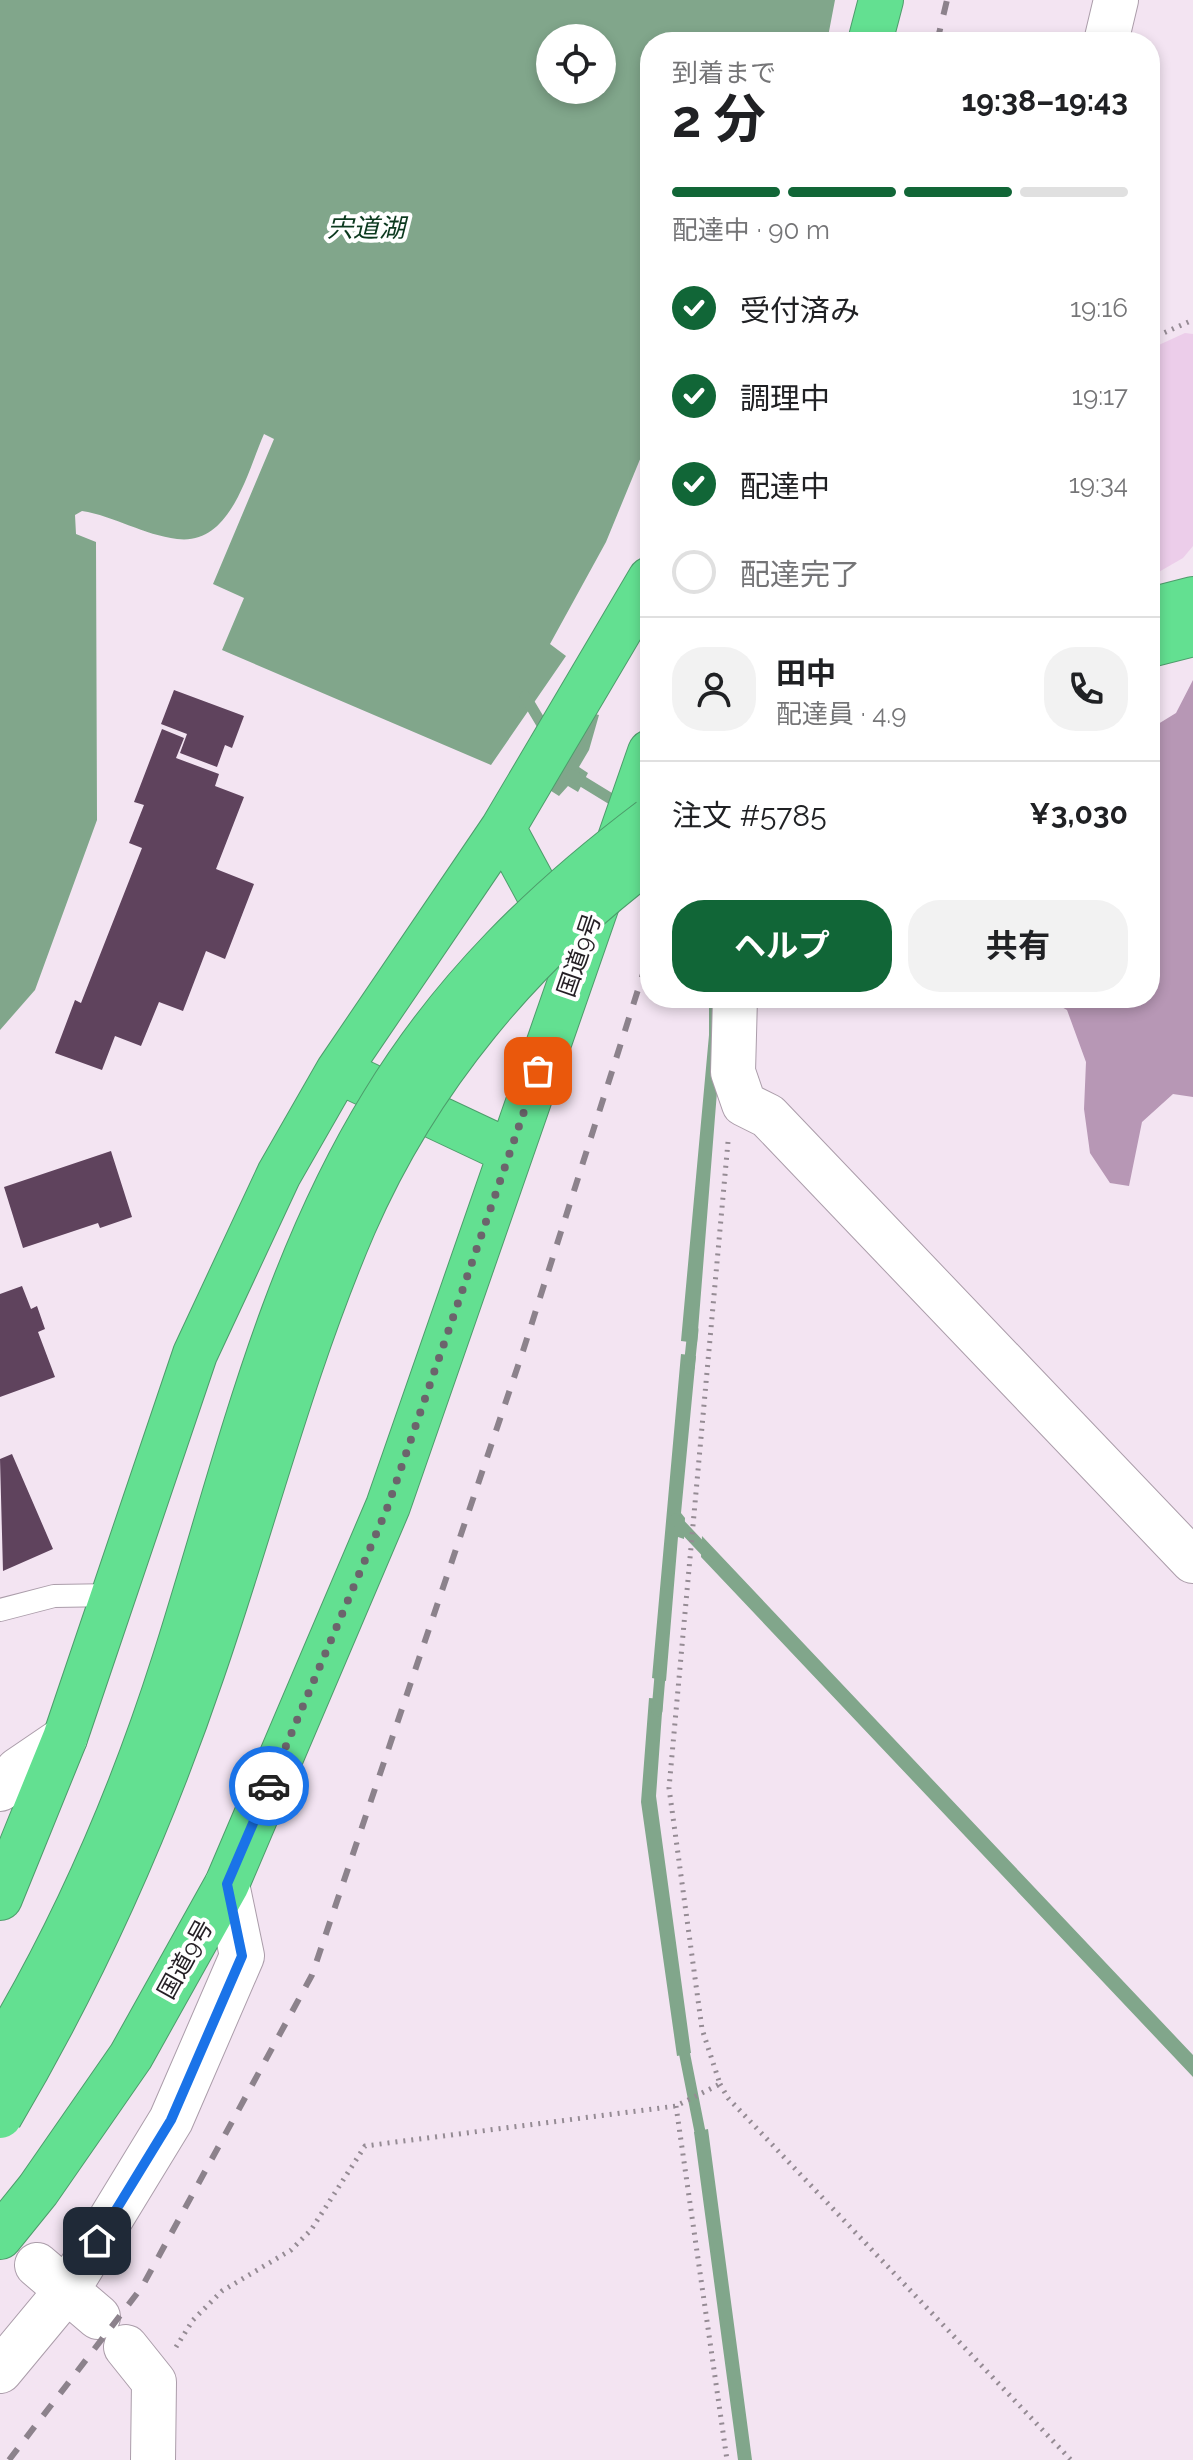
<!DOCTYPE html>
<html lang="ja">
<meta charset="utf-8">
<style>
:root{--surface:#fff;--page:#f2f2f2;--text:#202124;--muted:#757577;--line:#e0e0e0;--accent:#116637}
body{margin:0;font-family:Raleway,"Noto Sans JP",sans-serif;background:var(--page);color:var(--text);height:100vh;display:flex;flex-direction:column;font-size:30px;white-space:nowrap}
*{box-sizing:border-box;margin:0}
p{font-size:26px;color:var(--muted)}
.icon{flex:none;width:44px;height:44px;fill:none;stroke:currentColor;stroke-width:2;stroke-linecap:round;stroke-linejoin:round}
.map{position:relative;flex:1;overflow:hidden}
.drawer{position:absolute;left:640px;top:32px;width:520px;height:976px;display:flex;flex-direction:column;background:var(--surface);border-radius:32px;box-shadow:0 4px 12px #0003}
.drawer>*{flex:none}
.tools{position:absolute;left:536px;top:24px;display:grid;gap:16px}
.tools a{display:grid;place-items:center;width:80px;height:80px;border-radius:50%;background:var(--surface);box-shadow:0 4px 12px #0003;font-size:40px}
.pin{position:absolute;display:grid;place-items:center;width:68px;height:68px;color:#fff;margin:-34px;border-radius:16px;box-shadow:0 4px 12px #0006}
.courier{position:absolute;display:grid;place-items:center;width:80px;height:80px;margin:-40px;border:6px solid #1a73e8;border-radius:50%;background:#fff;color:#222;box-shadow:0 2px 10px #0007}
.head em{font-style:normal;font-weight:700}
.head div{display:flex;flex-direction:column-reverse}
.head{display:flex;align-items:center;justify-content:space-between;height:136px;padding:0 32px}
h1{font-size:52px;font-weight:700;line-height:60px}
.bar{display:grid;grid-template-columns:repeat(4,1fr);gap:12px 8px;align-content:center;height:96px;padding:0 32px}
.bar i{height:10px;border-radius:6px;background:var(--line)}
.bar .selected{background:var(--accent)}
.bar p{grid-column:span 4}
.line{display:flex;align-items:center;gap:20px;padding:0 32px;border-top:2px solid var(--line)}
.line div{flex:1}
.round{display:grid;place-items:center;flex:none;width:84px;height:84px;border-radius:32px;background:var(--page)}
ol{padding:0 32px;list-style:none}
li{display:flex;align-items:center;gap:24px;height:88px}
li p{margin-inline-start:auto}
li .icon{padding:8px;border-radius:50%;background:var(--accent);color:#fff;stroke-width:4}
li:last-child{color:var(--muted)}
li i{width:44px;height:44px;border:4px solid var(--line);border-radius:50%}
.primary-button{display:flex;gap:16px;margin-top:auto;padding:16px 32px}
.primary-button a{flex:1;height:92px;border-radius:32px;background:var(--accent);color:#fff;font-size:32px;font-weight:700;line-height:92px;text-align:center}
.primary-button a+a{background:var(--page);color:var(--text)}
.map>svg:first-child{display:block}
.green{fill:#eccdea}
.forest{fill:#b797b5}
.water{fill:#81a68b;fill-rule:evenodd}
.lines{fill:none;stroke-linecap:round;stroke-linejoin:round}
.stream{stroke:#81a68b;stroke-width:11}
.building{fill:#5f435d}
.lane-casing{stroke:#ab9daa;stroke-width:24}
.street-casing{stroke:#ab9daa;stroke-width:46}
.highway-casing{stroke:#4d9c6b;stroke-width:46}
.path{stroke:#958b94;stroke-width:5;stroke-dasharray:2 6;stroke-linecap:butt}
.lane{stroke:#fff;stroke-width:22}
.street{stroke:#fff;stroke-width:44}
.highway{stroke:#63e091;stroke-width:44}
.rail{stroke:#8c828c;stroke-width:6;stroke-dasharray:14 14;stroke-linecap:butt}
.highway-bridge-casing{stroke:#4d9c6b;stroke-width:46;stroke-linecap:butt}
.highway-bridge{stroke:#63e091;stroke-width:44}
.done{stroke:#6c646c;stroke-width:8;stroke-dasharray:0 14.4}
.route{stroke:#1a73e8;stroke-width:10}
.labels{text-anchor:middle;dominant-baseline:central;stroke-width:8;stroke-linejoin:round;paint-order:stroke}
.street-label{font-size:24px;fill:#241f24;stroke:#fff}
.water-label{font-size:26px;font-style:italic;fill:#0b391e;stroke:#fff}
</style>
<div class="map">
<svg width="1193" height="2460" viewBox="0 0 1193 2460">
<rect width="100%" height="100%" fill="#f3e4f2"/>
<!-- green -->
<path class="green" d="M 1185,333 L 1193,334 L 1193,546 L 1183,558 L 1150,577 L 1150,349 Z"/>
<!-- forest -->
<path class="forest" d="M 1193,680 L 1193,1097 L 1173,1094 L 1142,1122 L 1129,1186 L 1110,1183 L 1090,1153 L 1084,1109 L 1086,1062 L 1067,1010 L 1046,998 L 1150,998 L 1150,729 L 1176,713 Z"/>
<!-- water -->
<path class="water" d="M 0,0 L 835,0 L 827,42 L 650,42 L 650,435 L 606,542 L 550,644 L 566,656 L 491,765 L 222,650 L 244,598 L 213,584 L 274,439 L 264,434 C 247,472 231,546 177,539 C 144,535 114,516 82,511 L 75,515 L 76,534 L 96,542 L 97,820 L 35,990 L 0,1030 ZM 602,38 L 602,90 L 550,90 L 550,38 Z
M 595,714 L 599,715 L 589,750 L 579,767 L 588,773 L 578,792 L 568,786 L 559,796 L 548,789 Z
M 709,998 L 722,998 L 722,1029 L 697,1343 L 681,1341 L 709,1035 Z
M 681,1354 L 696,1356 L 681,1513 L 685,1518 L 684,1539 L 678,1537 L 666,1681 L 652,1678 Z
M 702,1536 L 1193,2055 L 1193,2077 L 701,1557 Z
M 649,1698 L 663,1699 L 656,1796 L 691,2053 L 677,2056 L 641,1802 Z
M 708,2129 L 752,2460 L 738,2460 L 694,2132 Z"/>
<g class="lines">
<!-- stream -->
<path class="stream" d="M 525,696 L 547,733
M 572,775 L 621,805
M 689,1368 L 693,1330
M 675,1519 L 710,1556
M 657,1711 L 661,1664
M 682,2041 L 702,2142"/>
</g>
<!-- building -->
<path class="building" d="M 174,690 L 244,716 L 232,748 L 225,745 L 217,767 L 180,753 L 187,734 L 161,724 Z
M 162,729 L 184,738 L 176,758 L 219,774 L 215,786 L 244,797 L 216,869 L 254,884 L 225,959 L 206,951 L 183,1011 L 159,1002 L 141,1046 L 115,1036 L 102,1070 L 55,1053 L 75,1000 L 81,1003 L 142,848 L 129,843 L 144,805 L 134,802 Z
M 111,1151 L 132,1217 L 100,1228 L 98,1223 L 23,1248 L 4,1187 Z
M 22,1286 L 31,1309 L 37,1306 L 45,1329 L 38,1332 L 55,1377 L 0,1397 L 0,1294 Z
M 12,1454 L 53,1549 L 3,1571 L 0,1459 Z"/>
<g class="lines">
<!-- lane casing -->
<g class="lane-casing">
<path id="lane" d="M 0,1610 L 54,1596 L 114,1595"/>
</g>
<!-- street casing -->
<g class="street-casing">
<path id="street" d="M 1106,42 L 1116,0
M 735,998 L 733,1072 L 744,1104 L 768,1116 L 1193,1561
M 0,1789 L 18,1770 L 65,1738
M 37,2265 L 98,2317
M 126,2347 L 154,2382 L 153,2460
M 0,2371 L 68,2289 L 171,2120 L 242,1956 L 227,1884"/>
</g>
<!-- highway casing -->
<g class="highway-casing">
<path id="highway" d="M 870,42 L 881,0
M 1150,610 L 1193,599
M 1150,645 L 1193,634
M 503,828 L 563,939
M 338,1071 L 510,1152
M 0,1898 L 65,1738 L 195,1354 L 279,1174 L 338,1071 L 503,828 L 650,579
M 0,2237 L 38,2190 L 131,2056 L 227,1884 L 388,1506 L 650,752"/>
</g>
<!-- path -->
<path class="path" d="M 1150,339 L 1193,320
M 720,2084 L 728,2098 L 1071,2460
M 676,2106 L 727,2460
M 176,2347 L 193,2320 L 222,2291 L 291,2250 L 311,2230 L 365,2146 L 676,2106 L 720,2084 L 702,2029 L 669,1788 L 728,1142"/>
<!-- lane -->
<use href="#lane" class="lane"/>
<!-- street -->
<use href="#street" class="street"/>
<!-- highway -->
<use href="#highway" class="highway"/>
<!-- rail -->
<path class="rail" d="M 937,42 L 947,0
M 9,2460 L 142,2287 L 312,1975 L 523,1351 L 650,952"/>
<!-- highway-bridge casing -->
<g class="highway-bridge-casing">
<path id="highway-bridge" d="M 0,2052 C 73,1931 131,1797 174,1662 C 234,1474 278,1273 383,1103 C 453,988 544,900 650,820
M 0,2116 C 84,1974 150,1826 203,1670 C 254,1522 292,1369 354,1225 C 418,1078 522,954 650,858"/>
</g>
<!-- highway-bridge -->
<use href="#highway-bridge" class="highway-bridge"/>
</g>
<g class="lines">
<!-- done -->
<path class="done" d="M 269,1786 L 388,1506 L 538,1071"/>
<!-- route -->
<path class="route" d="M 97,2241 L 171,2120 L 242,1956 L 227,1884 L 269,1786"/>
</g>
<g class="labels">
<!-- street labels -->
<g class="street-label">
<text transform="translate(579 955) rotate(-71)">国道9号</text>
<text transform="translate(185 1959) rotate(-61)">国道9号</text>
</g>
<!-- water labels -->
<g class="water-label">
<text x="366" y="228">宍道湖</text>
</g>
</g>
</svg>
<div class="tools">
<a><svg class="icon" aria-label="locate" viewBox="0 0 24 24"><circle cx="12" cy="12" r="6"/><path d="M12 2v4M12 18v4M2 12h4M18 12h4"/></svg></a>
</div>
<div class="pin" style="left:538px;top:1071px;background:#ea580c"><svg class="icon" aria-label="bag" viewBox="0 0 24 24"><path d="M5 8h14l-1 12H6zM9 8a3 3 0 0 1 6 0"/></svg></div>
<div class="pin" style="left:97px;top:2241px;background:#1f2937"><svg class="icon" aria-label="home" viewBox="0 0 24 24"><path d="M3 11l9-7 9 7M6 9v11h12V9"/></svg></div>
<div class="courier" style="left:269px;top:1786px"><svg class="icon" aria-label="car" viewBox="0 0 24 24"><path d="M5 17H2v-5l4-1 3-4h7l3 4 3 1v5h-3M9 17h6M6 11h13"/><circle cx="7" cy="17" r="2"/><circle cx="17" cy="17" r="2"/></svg></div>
<section class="drawer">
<div class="head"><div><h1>2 分</h1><p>到着まで</p></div><em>19:38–19:43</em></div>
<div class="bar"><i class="selected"></i><i class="selected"></i><i class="selected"></i><i></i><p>配達中 · 90 m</p></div>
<ol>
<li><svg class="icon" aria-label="check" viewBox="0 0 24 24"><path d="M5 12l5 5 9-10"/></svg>受付済み<p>19:16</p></li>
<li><svg class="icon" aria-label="check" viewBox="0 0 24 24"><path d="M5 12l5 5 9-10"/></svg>調理中<p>19:17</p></li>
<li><svg class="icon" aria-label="check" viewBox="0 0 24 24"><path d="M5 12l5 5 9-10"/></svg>配達中<p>19:34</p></li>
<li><i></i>配達完了</li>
</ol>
<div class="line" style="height:144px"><a class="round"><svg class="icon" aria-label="person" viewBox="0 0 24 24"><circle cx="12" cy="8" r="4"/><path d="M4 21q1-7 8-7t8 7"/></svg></a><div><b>田中</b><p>配達員 · 4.9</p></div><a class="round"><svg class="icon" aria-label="phone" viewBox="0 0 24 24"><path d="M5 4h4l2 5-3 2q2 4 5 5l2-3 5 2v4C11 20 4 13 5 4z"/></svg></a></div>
<div class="line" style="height:104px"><div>注文 #5785</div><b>¥3,030</b></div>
<div class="primary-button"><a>ヘルプ</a><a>共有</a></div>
</section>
</div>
